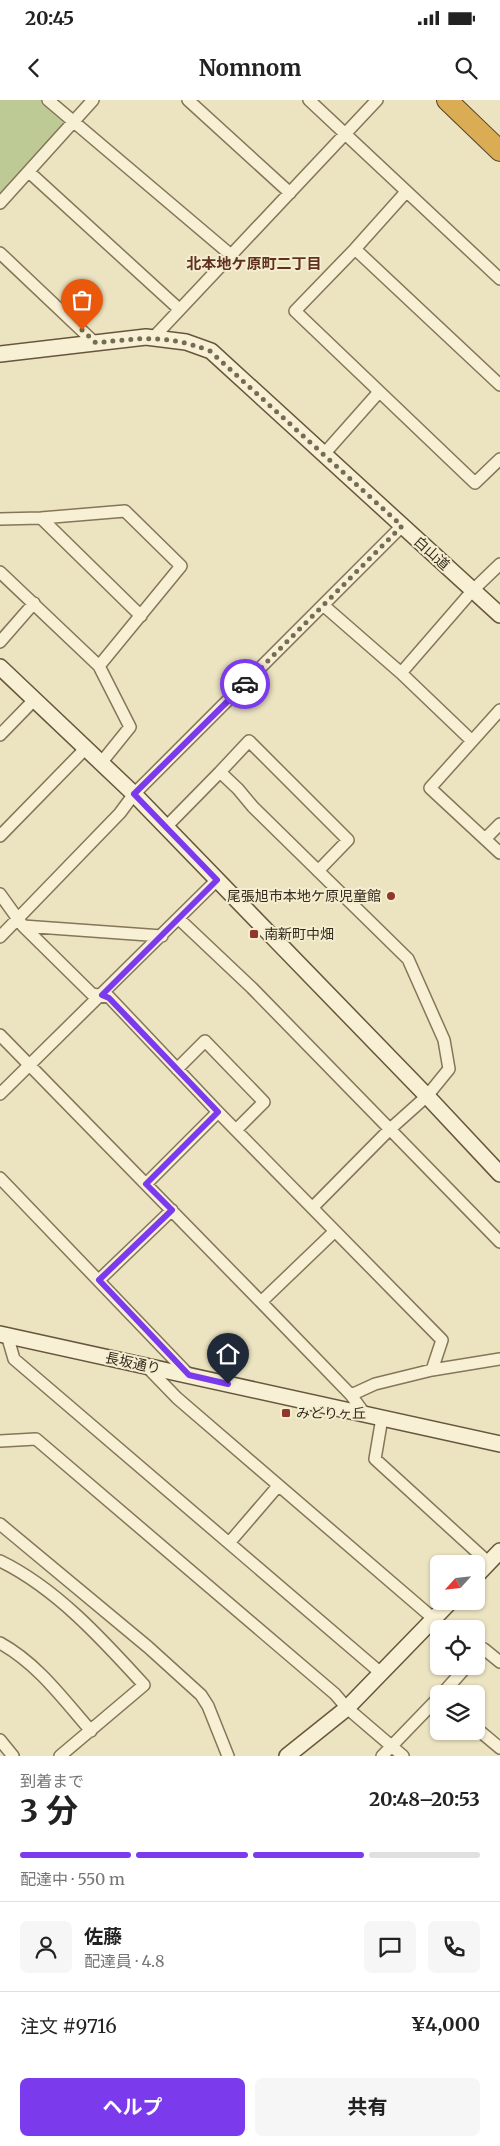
<!DOCTYPE html>
<html lang="ja">
<meta charset="utf-8">
<style>
:root{--surface:#fff;--page:#f6f6f6;--text:#222;--muted:#767676;--line:#e0e0e0;--accent:#7c3aed}
body{margin:0;font-family:Merriweather,"Noto Sans JP",serif;background:var(--page);color:var(--text);height:100vh;display:flex;flex-direction:column;font-size:19px;white-space:nowrap}
*{box-sizing:border-box;margin:0}
p{font-size:16px;color:var(--muted)}
.icon{flex:none;width:28px;height:28px;fill:none;stroke:currentColor;stroke-width:2;stroke-linecap:round;stroke-linejoin:round}
.map{position:relative;height:1656px;overflow:hidden}
.side{display:flex;flex-direction:column;background:var(--surface);flex:1}
.side>*{flex:none}
.needle{width:32px;rotate:243deg}
.fabs{position:absolute;left:430px;top:1455px;display:grid;gap:10px}
.fabs a{display:grid;place-items:center;width:55px;height:55px;border-radius:8px;background:var(--surface);box-shadow:0 1px 4px #0004;font-size:25px}
.pin{position:absolute;display:grid;place-items:center;width:42px;height:42px;color:#fff;margin:-51px -21px;border-radius:50% 50% 50% 0;rotate:-45deg;box-shadow:0 0 5px #0007}
.pin .icon{rotate:45deg}
.courier{position:absolute;display:grid;place-items:center;width:50px;height:50px;margin:-25px;border:4px solid #7c3aed;border-radius:50%;background:#fff;color:#222;box-shadow:0 1px 6px #0007}
.summary em{font-style:normal;font-weight:700}
.summary div{display:flex;flex-direction:column-reverse}
.summary{display:flex;align-items:center;justify-content:space-between;height:85px;padding:0 20px}
h1{font-size:32px;font-weight:700;line-height:38px}
.bar{display:grid;grid-template-columns:repeat(4,1fr);gap:8px 5px;align-content:center;height:60px;padding:0 20px}
.bar i{height:6px;border-radius:4px;background:var(--line)}
.bar .current{background:var(--accent)}
.bar p{grid-column:span 4}
.line{display:flex;align-items:center;gap:12px;padding:0 20px;border-top:1px solid var(--line)}
.line div{flex:1}
.round{display:grid;place-items:center;flex:none;width:52px;height:52px;border-radius:8px;background:var(--page)}
.cta{display:flex;gap:10px;margin-top:auto;padding:10px 20px}
.cta a{flex:1;height:58px;border-radius:8px;background:var(--accent);color:#fff;font-size:20px;font-weight:700;line-height:58px;text-align:center}
.cta a+a{background:var(--page);color:var(--text)}
.status{display:flex;justify-content:space-between;align-items:center;height:35px;padding:0 25px;background:var(--surface);direction:ltr}
.status svg{height:14px;fill:currentColor}
header{display:flex;justify-content:space-between;align-items:center;height:65px;padding:0 20px;background:var(--surface);font-size:22px;font-weight:700}
.map>svg:first-child{display:block}
.green{fill:#beca95}
.lines{fill:none;stroke-linecap:round;stroke-linejoin:round}
.street-casing{stroke:#857559;stroke-width:14}
.secondary-casing{stroke:#67563c;stroke-width:18}
.highway-casing{stroke:#53432d;stroke-width:22}
.street{stroke:#f7f0d4;stroke-width:11}
.secondary{stroke:#f7f0d4;stroke-width:15}
.highway{stroke:#daac53;stroke-width:20}
.done{stroke:#756c56;stroke-width:5;stroke-dasharray:0 9}
.route{stroke:#7c3aed;stroke-width:6}
.poi-dot{fill:#92352b;stroke:#f4edd0;stroke-width:2}
.labels{text-anchor:middle;dominant-baseline:central;stroke-width:4;stroke-linejoin:round;paint-order:stroke}
.street-label{font-size:14px;fill:#352b1d;stroke:#f4edd0}
.poi-label{font-size:14px;fill:#352b1d;stroke:#f4edd0;text-anchor:start}
.neighbourhood-label{font-size:15px;font-weight:bold;fill:#60321e;stroke:#f4edd0}
</style>
<div class="status"><b>20:45</b><svg viewBox="0 0 49 12"><path d="M0 12V9h3v3zM5 12V6h3v6zM10 12V3h3v9zM15 12V0h3v12zM26 1h20v11H26zM47 4h2v5h-2z"/></svg></div>
<header><svg class="icon" aria-label="back" viewBox="0 0 24 24"><path d="M15 5l-7 7 7 7"/></svg>Nomnom<svg class="icon" aria-label="search" viewBox="0 0 24 24"><circle cx="10" cy="10" r="6"/><path d="M15 15l6 6"/></svg></header>
<div class="map">
<svg width="500" height="1656" viewBox="0 0 500 1656">
<rect width="100%" height="100%" fill="#ece4c1"/>
<!-- green -->
<path class="green" d="M 0,0 L 48,0 L 73,22 L 0,100 Z"/>
<g class="lines">
<!-- street casing -->
<g class="street-casing">
<path id="street" d="M 48,0 L 231,155
M 188,0 L 290,93
M 309,0 L 500,179
M 29,72 L 179,209
M 406,92 L 355,149 L 295,211 L 475,383 L 500,359
M 0,103 L 93,0
M 355,149 L 500,285
M 0,153 L 95,243
M 153,238 L 377,0
M 324,354 L 379,292
M 41,418 L 141,516
M 0,419 L 41,418 L 125,411 L 181,466 L 99,566 L 130,627 L 101,663
M 0,472 L 99,566
M 323,505 L 401,573 L 471,640
M 0,542 L 34,503
M 401,573 L 473,490 L 500,464
M 500,610 L 430,688 L 500,753
M 0,635 L 35,599
M 220,672 L 249,641 L 348,740 L 318,771
M 166,727 L 220,672 L 238,689 L 253,707 L 408,859 L 444,940 L 449,969 L 427,996 L 389,1030 L 313,1107
M 0,736 L 86,648
M 485,739 L 500,724
M 0,794 L 23,826 L 92,894 L 109,897 L 218,1012 L 442,1240 L 432,1270 L 375,1284 L 351,1295
M 179,819 L 252,888 L 500,1142
M 23,826 L 162,836
M 0,837 L 120,713 L 134,694 L 402,426
M 0,935 L 261,1202 L 351,1295 L 364,1313
M 177,969 L 205,941 L 264,1002 L 236,1030
M 0,994 L 217,780
M 0,1078 L 189,1275
M 146,1084 L 218,1012
M 99,1180 L 172,1110
M 261,1202 L 335,1131
M 7,1235 L 14,1259 L 382,1574
M 146,1266 L 177,1298 L 434,1519
M 432,1270 L 500,1259
M 382,1318 L 375,1359 L 489,1463
M 0,1341 L 36,1339 L 335,1594 L 347,1608 L 403,1656
M 0,1424 L 148,1547 L 201,1595 L 208,1606 L 228,1656
M 229,1443 L 278,1386
M 0,1461 C 56,1488 103,1540 144,1585 L 60,1656
M 0,1543 C 38,1564 63,1599 91,1631
M 476,1556 L 484,1549 L 500,1562
M 442,1594 L 467,1566
M 476,1628 L 500,1648
M 0,1640 L 13,1656
M 382,1656 L 439,1597"/>
</g>
<!-- secondary casing -->
<g class="secondary-casing">
<path id="secondary" d="M 0,254 L 146,237 L 186,242 L 211,251 L 500,515
M 0,567 L 134,694 L 427,996 L 500,1074
M 0,1234 L 500,1344
M 476,1476 L 500,1451
M 287,1656 L 347,1608 L 451,1501"/>
</g>
<!-- highway casing -->
<g class="highway-casing">
<path id="highway" d="M 447,0 L 500,51"/>
</g>
<!-- street -->
<use href="#street" class="street"/>
<!-- secondary -->
<use href="#secondary" class="secondary"/>
<!-- highway -->
<use href="#highway" class="highway"/>
</g>
<g class="lines">
<!-- done -->
<path class="done" d="M 82,230 L 96,243 C 141,238 166,234 210,251 L 402,426 L 245,584"/>
<!-- route -->
<path class="route" d="M 228,1284 L 189,1275 L 99,1180 L 172,1110 L 146,1084 L 218,1012 L 109,898 L 102,895 L 217,780 L 134,694 L 245,584"/>
</g>
<!-- markers -->
<g class="poi-dot">
<circle cx="391" cy="796" r="5"/>
<rect x="249" y="829" width="10" height="10" rx="2.5"/>
<rect x="281" y="1308" width="10" height="10" rx="2.5"/>
</g>
<g class="labels">
<!-- street labels -->
<g class="street-label">
<text transform="translate(432 453) rotate(42)">白山道</text>
<text transform="translate(133 1263) rotate(12)">長坂通り</text>
</g>
<!-- poi labels -->
<g class="poi-label">
<text x="381" y="796" text-anchor="end">尾張旭市本地ケ原児童館</text>
<text x="264" y="834">南新町中畑</text>
<text x="296" y="1313">みどりヶ丘</text>
</g>
<!-- neighbourhood labels -->
<g class="neighbourhood-label">
<text x="254" y="163">北本地ケ原町二丁目</text>
</g>
</g>
</svg>
<div class="fabs">
<a><svg class="needle" viewBox="-14 -14 28 28"><path d="M0-13l5 13h-10z" fill="#e53935"/><path d="M0 13l5-13h-10z" fill="#767676"/></svg></a>
<a><svg class="icon" aria-label="locate" viewBox="0 0 24 24"><circle cx="12" cy="12" r="6"/><path d="M12 2v4M12 18v4M2 12h4M18 12h4"/></svg></a>
<a><svg class="icon" aria-label="layers" viewBox="0 0 24 24"><path d="M12 4l9 5-9 5-9-5zM3 14l9 5 9-5"/></svg></a>
</div>
<div class="pin" style="left:82px;top:230px;background:#ea580c"><svg class="icon" aria-label="bag" viewBox="0 0 24 24"><path d="M5 8h14l-1 12H6zM9 8a3 3 0 0 1 6 0"/></svg></div>
<div class="pin" style="left:228px;top:1284px;background:#1f2937"><svg class="icon" aria-label="home" viewBox="0 0 24 24"><path d="M3 11l9-7 9 7M6 9v11h12V9"/></svg></div>
<div class="courier" style="left:245px;top:584px"><svg class="icon" aria-label="car" viewBox="0 0 24 24"><path d="M5 17H2v-5l4-1 3-4h7l3 4 3 1v5h-3M9 17h6M6 11h13"/><circle cx="7" cy="17" r="2"/><circle cx="17" cy="17" r="2"/></svg></div>
</div>
<section class="side">
<div class="summary"><div><h1>3 分</h1><p>到着まで</p></div><em>20:48–20:53</em></div>
<div class="bar"><i class="current"></i><i class="current"></i><i class="current"></i><i></i><p>配達中 · 550 m</p></div>
<div class="line" style="height:90px"><a class="round"><svg class="icon" aria-label="person" viewBox="0 0 24 24"><circle cx="12" cy="8" r="4"/><path d="M4 21q1-7 8-7t8 7"/></svg></a><div><b>佐藤</b><p>配達員 · 4.8</p></div><a class="round"><svg class="icon" aria-label="chat" viewBox="0 0 24 24"><path d="M4 5h16v11H9l-5 4z"/></svg></a><a class="round"><svg class="icon" aria-label="phone" viewBox="0 0 24 24"><path d="M5 4h4l2 5-3 2q2 4 5 5l2-3 5 2v4C11 20 4 13 5 4z"/></svg></a></div>
<div class="line" style="height:65px"><div>注文 #9716</div><b>¥4,000</b></div>
<div class="cta"><a>ヘルプ</a><a>共有</a></div>
</section>
